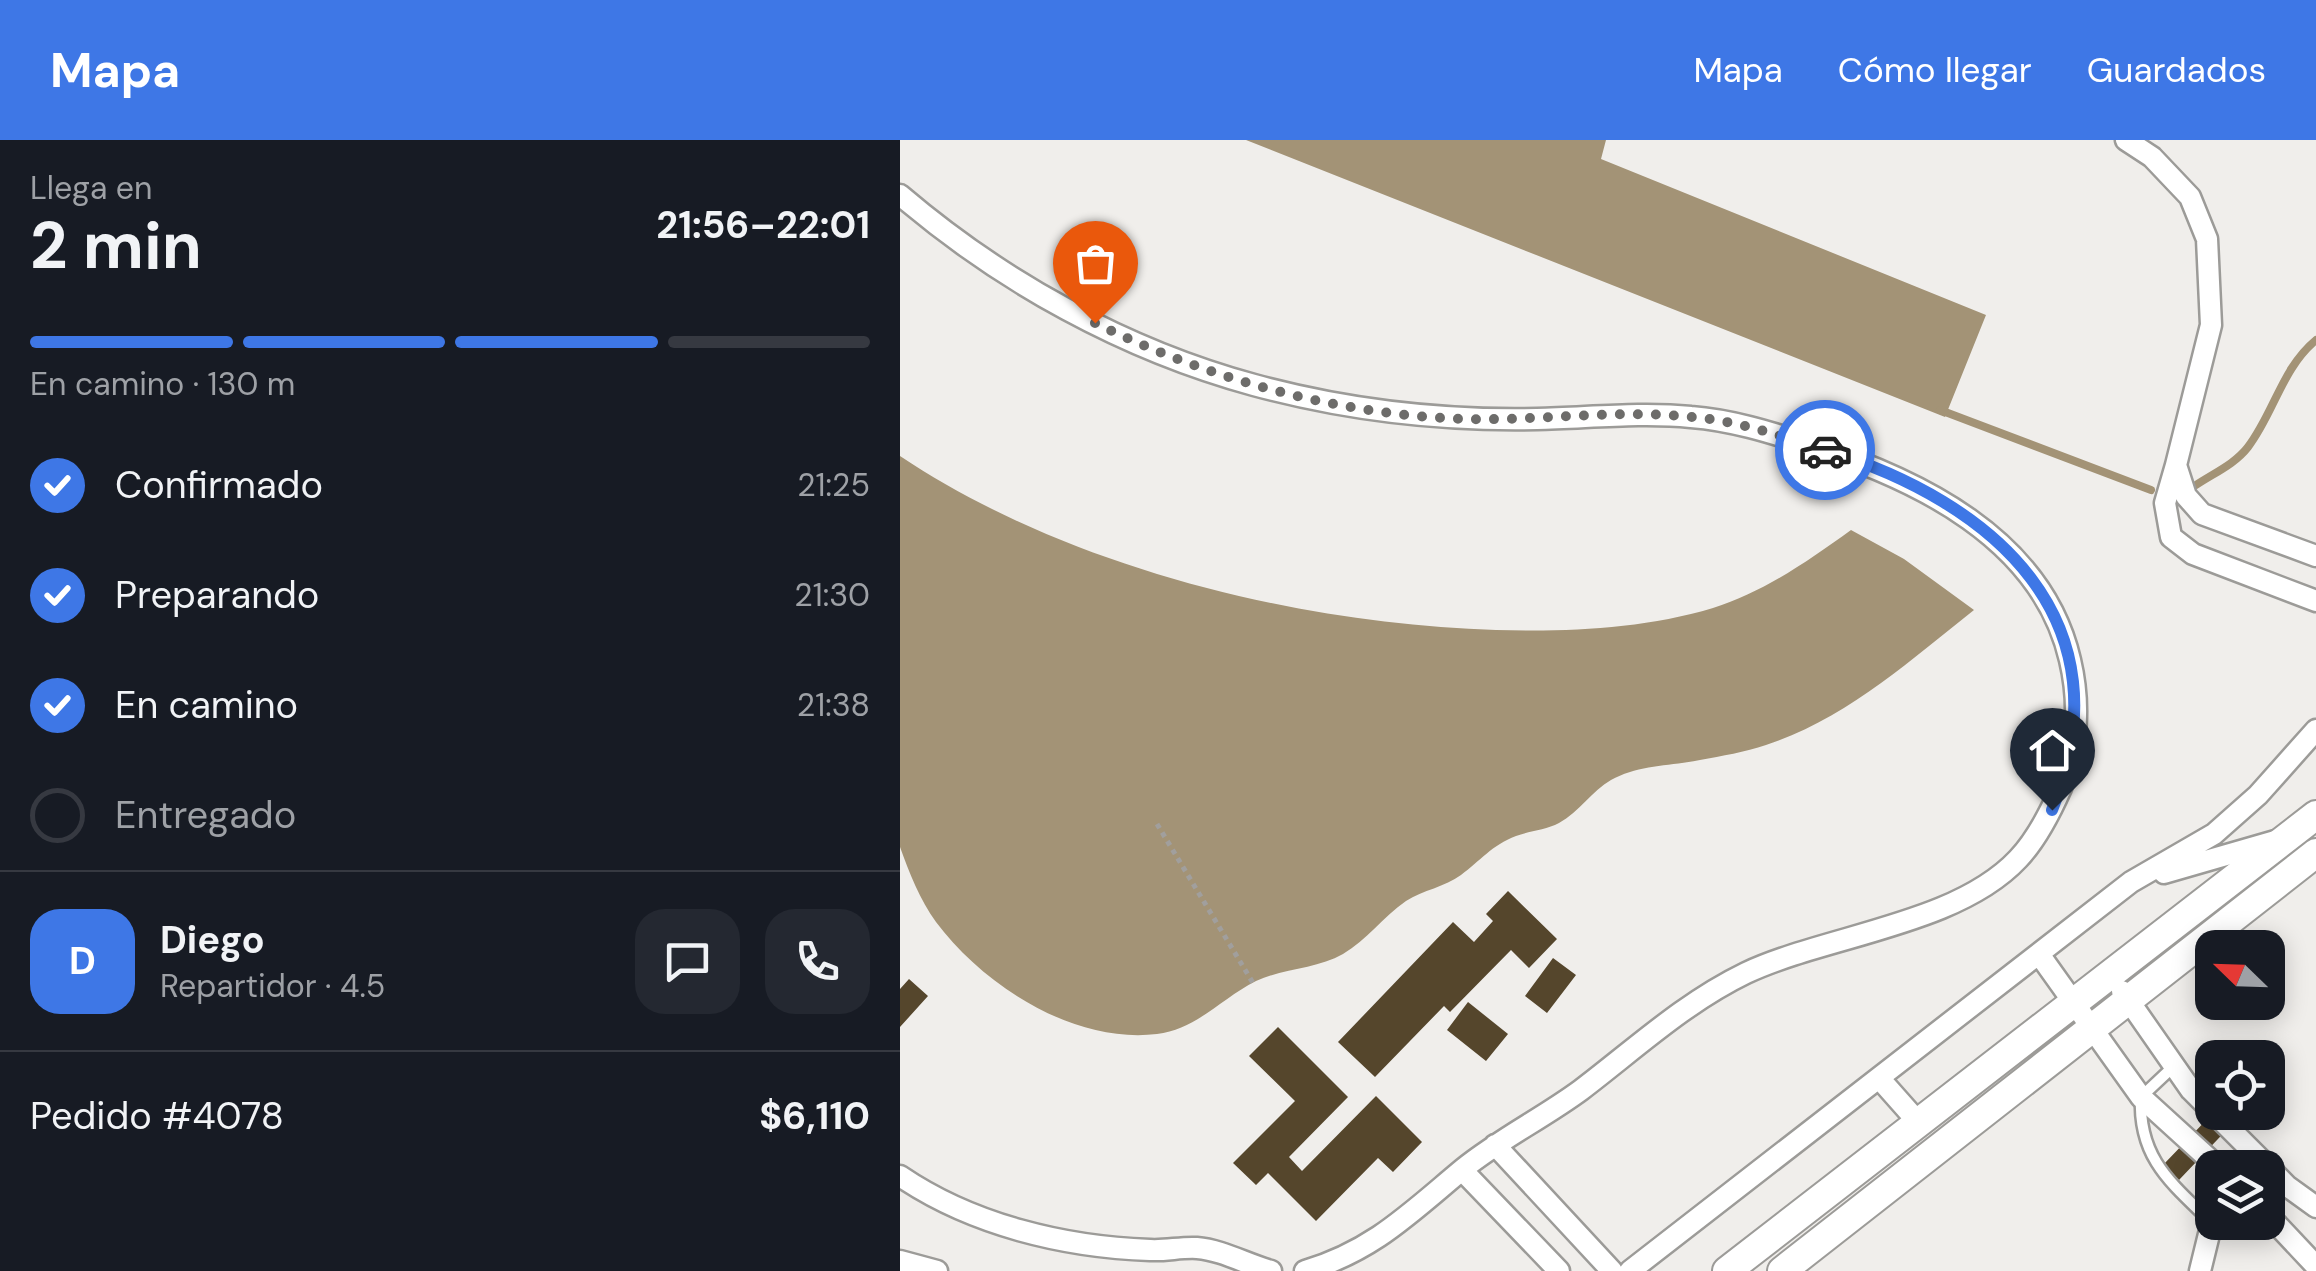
<!DOCTYPE html>
<html lang="es">
<meta charset="utf-8">
<style>
:root{--surface:#171b24;--page:#242831;--text:#f1f3f6;--muted:#9ea1a6;--line:#363941;--accent:#3e77e6}
body{margin:0;font-family:"DM Sans",sans-serif;background:var(--page);color:var(--text);height:100vh;display:flex;flex-direction:column;font-size:38px;white-space:nowrap}
*{box-sizing:border-box;margin:0}
p{font-size:32px;color:var(--muted)}
.icon{flex:none;width:55px;height:55px;fill:none;stroke:currentColor;stroke-width:2;stroke-linecap:round;stroke-linejoin:round}
.map{position:relative;flex:1;overflow:hidden}
.details{display:flex;flex-direction:column;background:var(--surface);width:900px}
.details>*{flex:none}
.needle{width:65px;rotate:293deg}
.fabs{position:absolute;left:1295px;top:790px;display:grid;gap:20px}
.fabs a{display:grid;place-items:center;width:90px;height:90px;border-radius:20px;background:var(--surface);box-shadow:0 5px 25px #0003;font-size:50px}
.pin{position:absolute;display:grid;place-items:center;width:85px;height:85px;color:#fff;margin:-102px -42px;border-radius:50% 50% 50% 0;rotate:-45deg;box-shadow:0 0 10px #0007}
.pin .icon{rotate:45deg}
.courier{position:absolute;display:grid;place-items:center;width:100px;height:100px;margin:-50px;border:8px solid #3e77e6;border-radius:50%;background:#fff;color:#222;box-shadow:0 2px 12px #0007}
.summary em{font-style:normal;font-weight:700}
.summary div{display:flex;flex-direction:column-reverse}
.summary{display:flex;align-items:center;justify-content:space-between;height:170px;padding:0 30px}
h1{font-size:65px;font-weight:700;line-height:75px}
.bar{display:grid;grid-template-columns:repeat(4,1fr);gap:15px 10px;align-content:center;height:120px;padding:0 30px}
.bar i{height:12px;border-radius:8px;background:var(--line)}
.bar .current{background:var(--accent)}
.bar p{grid-column:span 4}
.line{display:flex;align-items:center;gap:25px;padding:0 30px;border-top:2px solid var(--line)}
.line div{flex:1}
.round{display:grid;place-items:center;flex:none;width:105px;height:105px;border-radius:30px;background:var(--page)}
ol{padding:0 30px;list-style:none}
li{display:flex;align-items:center;gap:30px;height:110px}
li p{margin-inline-start:auto}
li .icon{padding:10px;border-radius:50%;background:var(--accent);color:#fff;stroke-width:4}
li:last-child{color:var(--muted)}
li i{width:55px;height:55px;border:5px solid var(--line);border-radius:50%}
header{display:flex;align-items:center;gap:60px;box-sizing:border-box;height:140px;padding:0 50px;background:var(--accent);color:#fff}
header strong{font-size:48px}
nav{display:flex;gap:55px;margin-inline-start:auto;font-size:35px}
main{display:flex;flex:1;min-height:0}
.map>svg:first-child{display:block}
.water{fill:#a39376}
.lines{fill:none;stroke-linecap:round;stroke-linejoin:round}
.stream{stroke:#a39376;stroke-width:8}
.building{fill:#55462c}
.service-casing{stroke:#9c9b98;stroke-width:15}
.minor-casing{stroke:#9c9b98;stroke-width:25}
.secondary-casing{stroke:#9c9b98;stroke-width:32}
.path{stroke:#a19f9d;stroke-width:5;stroke-dasharray:5 5;stroke-linecap:butt}
.service{stroke:#fff;stroke-width:10}
.minor{stroke:#fff;stroke-width:20}
.secondary{stroke:#fff;stroke-width:28}
.done{stroke:#6d6c6a;stroke-width:10;stroke-dasharray:0 18}
.route{stroke:#3e77e6;stroke-width:12}
</style>
<header>
<strong>Mapa</strong>
<nav><a>Mapa</a><a>Cómo llegar</a><a>Guardados</a></nav>
</header>
<main>
<section class="details">
<div class="summary"><div><h1>2 min</h1><p>Llega en</p></div><em>21:56–22:01</em></div>
<div class="bar"><i class="current"></i><i class="current"></i><i class="current"></i><i></i><p>En camino · 130 m</p></div>
<ol>
<li><svg class="icon" aria-label="check" viewBox="0 0 24 24"><path d="M5 12l5 5 9-10"/></svg>Confirmado<p>21:25</p></li>
<li><svg class="icon" aria-label="check" viewBox="0 0 24 24"><path d="M5 12l5 5 9-10"/></svg>Preparando<p>21:30</p></li>
<li><svg class="icon" aria-label="check" viewBox="0 0 24 24"><path d="M5 12l5 5 9-10"/></svg>En camino<p>21:38</p></li>
<li><i></i>Entregado</li>
</ol>
<div class="line" style="height:180px"><b class="round" style="background:var(--accent);color:#fff">D</b><div><b>Diego</b><p>Repartidor · 4.5</p></div><a class="round"><svg class="icon" aria-label="chat" viewBox="0 0 24 24"><path d="M4 5h16v11H9l-5 4z"/></svg></a><a class="round"><svg class="icon" aria-label="phone" viewBox="0 0 24 24"><path d="M5 4h4l2 5-3 2q2 4 5 5l2-3 5 2v4C11 20 4 13 5 4z"/></svg></a></div>
<div class="line" style="height:130px"><div>Pedido #4078</div><b>$6,110</b></div>
</section>
<div class="map">
<svg width="1416" height="1131" viewBox="0 0 1416 1131">
<rect width="100%" height="100%" fill="#f0eeeb"/>
<!-- water -->
<path class="water" d="M 346,0 L 706,0 L 701,19 L 1086,175 L 1045,277 Z
M 0,316 C 166,427 398,484 596,490 C 668,492 743,489 813,468 C 864,452 908,421 951,390 L 1004,419 L 1074,470 C 1009,521 946,579 866,605 C 845,612 822,616 800,620 C 770,626 738,625 711,640 C 692,651 679,672 659,683 C 646,690 629,691 616,696 C 592,705 580,721 561,735 C 545,747 523,750 506,761 C 483,777 467,800 443,814 C 417,829 384,828 356,841 C 322,858 297,889 257,894 C 174,904 84,846 36,782 C 20,760 9,732 0,707 Z"/>
<g class="lines">
<!-- stream -->
<path class="stream" d="M 1040,270 L 1251,350
M 1296,345 C 1314,333 1335,324 1348,307 C 1374,273 1382,228 1416,200"/>
</g>
<!-- building -->
<path class="building" d="M 608,751 L 657,799 L 629,828 L 611,810 L 550,872 L 544,866 L 475,937 L 438,902 L 553,782 L 574,802 L 593,781 L 586,774 Z
M 653,818 L 676,835 L 647,873 L 625,856 Z
M 9,839 L 28,856 L 0,887 L 0,849 Z
M 568,862 L 608,894 L 586,921 L 547,890 Z
M 378,887 L 448,957 L 389,1017 L 402,1031 L 476,956 L 522,1002 L 493,1032 L 478,1018 L 416,1081 L 368,1033 L 356,1045 L 333,1023 L 395,961 L 349,916 Z
M 1314,972 L 1328,972 L 1336,980 L 1279,1040 L 1263,1025 Z"/>
<g class="lines">
<!-- service casing -->
<g class="service-casing">
<path id="service" d="M 1273,927 L 1241,957 C 1238,1018 1271,1043 1311,1082"/>
</g>
<!-- minor casing -->
<g class="minor-casing">
<path id="minor" d="M 1226,0 L 1252,17 L 1290,57 L 1307,99 L 1311,185 L 1276,325
M 0,55 C 102,142 225,210 354,245 C 446,270 541,281 637,279 C 688,278 740,272 791,277 C 831,280 869,292 907,304 C 1016,338 1142,398 1170,520 C 1180,562 1178,608 1161,648 C 1150,673 1137,699 1118,719 C 1056,785 927,795 846,833 C 784,863 735,909 681,950 C 643,978 600,999 563,1029 C 510,1073 473,1111 405,1131
M 1416,416 L 1302,374 L 1286,356 L 1276,325 L 1265,363 L 1271,397 L 1293,414 L 1416,461
M 1264,733 L 1375,701
M 1139,814 L 1241,957 L 1319,1028
M 1222,851 L 1291,950 L 1387,1046 L 1416,1067
M 979,938 L 1018,982
M 595,1005 L 712,1131
M 562,1030 L 659,1131
M 0,1036 C 72,1085 164,1107 250,1110 C 266,1111 281,1107 297,1108 C 322,1110 346,1124 371,1131
M 1368,1075 L 1416,1126
M 0,1121 L 37,1131
M 730,1131 L 1231,742 L 1314,694 L 1358,655 L 1416,590
M 1300,1131 L 1312,1082"/>
</g>
<!-- secondary casing -->
<g class="secondary-casing">
<path id="secondary" d="M 827,1131 L 1416,675
M 882,1131 L 1416,713"/>
</g>
<!-- path -->
<path class="path" d="M 257,684 L 353,843"/>
<!-- service -->
<use href="#service" class="service"/>
<!-- minor -->
<use href="#minor" class="minor"/>
<!-- secondary -->
<use href="#secondary" class="secondary"/>
</g>
<g class="lines">
<!-- done -->
<path class="done" d="M 195,183 C 309,239 435,274 562,279 C 639,281 716,269 792,277 C 838,281 881,296 925,310"/>
<!-- route -->
<path class="route" d="M 925,310 C 1095,362 1229,481 1152,670"/>
</g>
</svg>
<div class="fabs">
<a><svg class="needle" viewBox="-14 -14 28 28"><path d="M0-13l5 13h-10z" fill="#e53935"/><path d="M0 13l5-13h-10z" fill="#9ea1a6"/></svg></a>
<a><svg class="icon" aria-label="locate" viewBox="0 0 24 24"><circle cx="12" cy="12" r="6"/><path d="M12 2v4M12 18v4M2 12h4M18 12h4"/></svg></a>
<a><svg class="icon" aria-label="layers" viewBox="0 0 24 24"><path d="M12 4l9 5-9 5-9-5zM3 14l9 5 9-5"/></svg></a>
</div>
<div class="pin" style="left:195px;top:183px;background:#ea580c"><svg class="icon" aria-label="bag" viewBox="0 0 24 24"><path d="M5 8h14l-1 12H6zM9 8a3 3 0 0 1 6 0"/></svg></div>
<div class="pin" style="left:1152px;top:670px;background:#1f2937"><svg class="icon" aria-label="home" viewBox="0 0 24 24"><path d="M3 11l9-7 9 7M6 9v11h12V9"/></svg></div>
<div class="courier" style="left:925px;top:310px"><svg class="icon" aria-label="car" viewBox="0 0 24 24"><path d="M5 17H2v-5l4-1 3-4h7l3 4 3 1v5h-3M9 17h6M6 11h13"/><circle cx="7" cy="17" r="2"/><circle cx="17" cy="17" r="2"/></svg></div>
</div>
</main>
